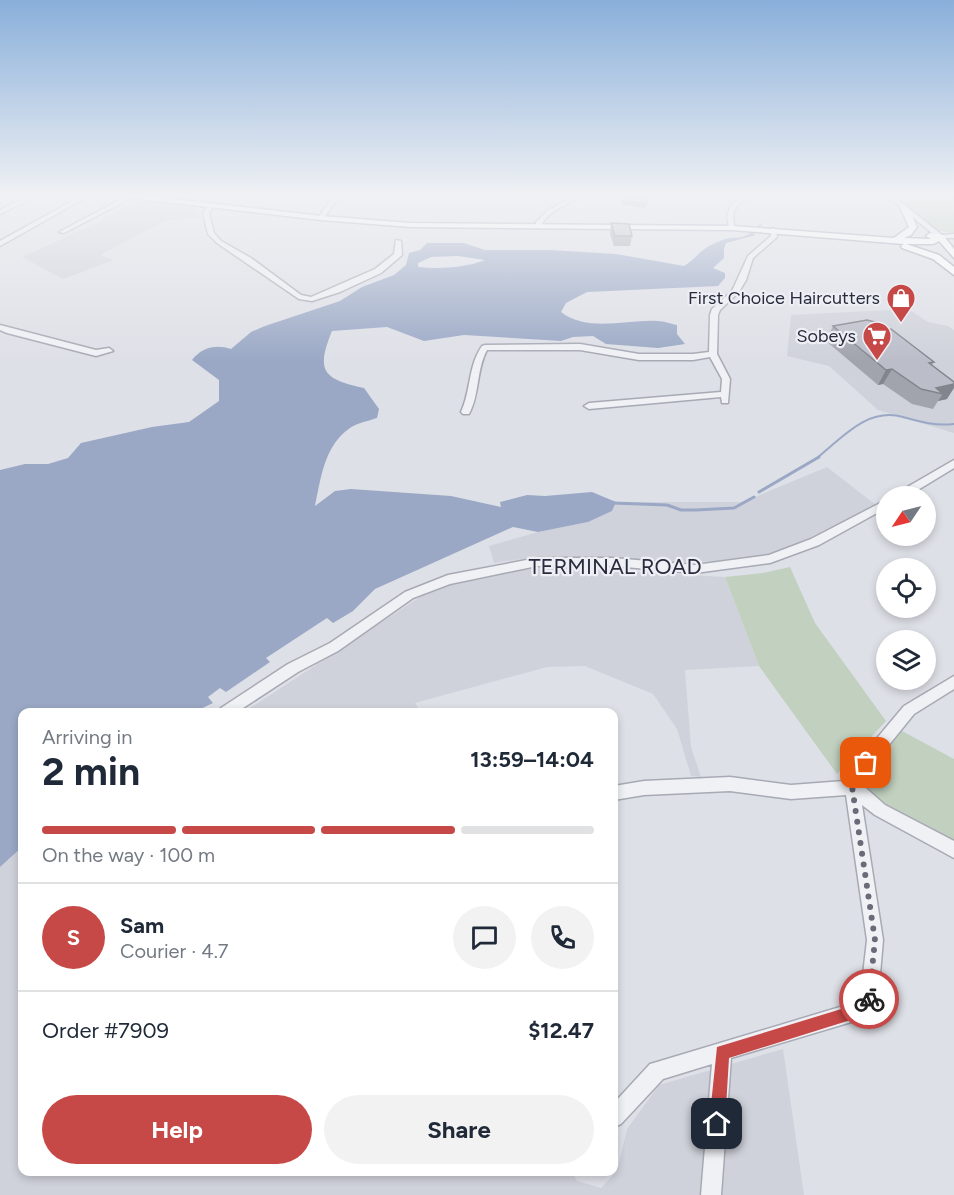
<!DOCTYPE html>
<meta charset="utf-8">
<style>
:root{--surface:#fff;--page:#f2f2f3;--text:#1f2937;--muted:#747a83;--line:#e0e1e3;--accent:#c74947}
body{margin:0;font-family:Figtree,sans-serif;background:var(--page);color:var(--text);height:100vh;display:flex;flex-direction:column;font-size:22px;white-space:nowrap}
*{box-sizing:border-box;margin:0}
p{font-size:20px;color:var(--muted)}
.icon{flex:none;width:33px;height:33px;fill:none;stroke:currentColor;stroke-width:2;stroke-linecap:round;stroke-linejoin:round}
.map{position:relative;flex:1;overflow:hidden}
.panel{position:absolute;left:18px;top:708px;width:600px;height:468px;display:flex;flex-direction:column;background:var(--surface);border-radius:12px;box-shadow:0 3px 9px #0003}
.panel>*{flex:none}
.needle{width:39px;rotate:235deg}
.controls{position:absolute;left:876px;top:486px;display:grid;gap:12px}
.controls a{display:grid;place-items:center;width:60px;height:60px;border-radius:50%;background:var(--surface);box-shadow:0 3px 9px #0003;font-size:30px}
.pin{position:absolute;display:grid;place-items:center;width:51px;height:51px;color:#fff;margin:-26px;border-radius:12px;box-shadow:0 3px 9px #0006}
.courier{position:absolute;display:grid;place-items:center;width:60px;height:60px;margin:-30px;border:4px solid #c74947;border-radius:50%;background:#fff;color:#222;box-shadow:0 2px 8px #0007}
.head em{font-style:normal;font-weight:700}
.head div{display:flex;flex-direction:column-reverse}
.head{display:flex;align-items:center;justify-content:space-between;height:102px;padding:0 24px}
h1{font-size:39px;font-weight:700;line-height:45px}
.bar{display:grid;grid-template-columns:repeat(4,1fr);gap:9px 6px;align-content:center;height:72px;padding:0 24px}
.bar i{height:8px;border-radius:4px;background:var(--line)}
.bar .active{background:var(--accent)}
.bar p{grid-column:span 4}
.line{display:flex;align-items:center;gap:15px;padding:0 24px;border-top:2px solid var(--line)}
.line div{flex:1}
.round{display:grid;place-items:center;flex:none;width:63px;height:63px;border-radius:32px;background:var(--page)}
.primary-button{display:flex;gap:12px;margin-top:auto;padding:12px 24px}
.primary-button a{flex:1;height:69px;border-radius:36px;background:var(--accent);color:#fff;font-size:24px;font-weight:700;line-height:69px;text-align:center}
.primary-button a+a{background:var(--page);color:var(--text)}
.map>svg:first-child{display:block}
.built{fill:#d0d2db}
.green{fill:#c1d0bf}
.water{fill:#9aa8c5;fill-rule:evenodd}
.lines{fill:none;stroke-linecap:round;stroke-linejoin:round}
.stream-far2{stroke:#9aa8c5;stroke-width:1.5}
.stream-far1{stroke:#9aa8c5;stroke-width:2}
.stream{stroke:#9aa8c5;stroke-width:3}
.minor-casing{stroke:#a7aab4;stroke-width:3}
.major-casing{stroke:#9ea2b2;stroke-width:3}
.minor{fill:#f0f1f5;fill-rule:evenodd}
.major{fill:#fff;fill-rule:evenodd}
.wall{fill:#a1a3ad}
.shaded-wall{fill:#83858d}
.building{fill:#bbbec9;stroke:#83858d;stroke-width:1.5}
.route{fill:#c74947}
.done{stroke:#686b78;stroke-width:6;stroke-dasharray:0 10.8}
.labels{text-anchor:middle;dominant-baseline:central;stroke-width:4.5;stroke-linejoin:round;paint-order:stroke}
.far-poi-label{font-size:18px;fill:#282c3d;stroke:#edeff4;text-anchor:end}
.street-label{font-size:22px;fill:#282c3d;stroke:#edeff4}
</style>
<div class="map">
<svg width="954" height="1195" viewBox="0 0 954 1195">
<rect width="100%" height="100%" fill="#dee0e7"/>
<!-- built -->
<path class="built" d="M 135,200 L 195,207 L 200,218 L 167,220 L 100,255 L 114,260 L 63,279 L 22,257 L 101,221 Z
M 908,309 L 928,322 L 948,326 L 954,330 L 954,433 L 878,410 L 829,366 L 787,356 L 791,315 Z
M 827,467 L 876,505 L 811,539 L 766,555 L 730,561 L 685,562 L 535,557 L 494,563 L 489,546 L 538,532 L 588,522 L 612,511 L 616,502 L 743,502 Z
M 547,567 L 725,577 L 759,666 L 685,670 L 691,747 L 701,777 L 691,776 L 677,729 L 653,694 L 585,666 L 547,667 L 415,703 L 421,712 L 244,712 L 420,597 L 456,583 L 497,573 Z
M 22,847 L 22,1172 L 572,1172 L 577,1181 L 601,1188 L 617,1171 L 627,1129 L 659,1085 L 783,1049 L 804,1195 L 0,1195 L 0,867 Z"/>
<!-- green -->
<path class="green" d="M 904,194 L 954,194 L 954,233 L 936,230 L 898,197 Z
M 790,567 L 815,623 L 886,721 L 837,774 L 759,666 L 725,577 L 763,573 Z
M 902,731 L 954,759 L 954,844 C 930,831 881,810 867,788 C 875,762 883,749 902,731 Z"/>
<!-- water -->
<path class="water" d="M 750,233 L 756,235 L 726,243 L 724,249 L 724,258 L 713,268 L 725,273 L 725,278 L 718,286 L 587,292 L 566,303 L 561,312 C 588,333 627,319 658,321 C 664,321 671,324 677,325 L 677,334 L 685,344 L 658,348 L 606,344 L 593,336 L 573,337 L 561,341 L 464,335 L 424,341 L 387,327 L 332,331 C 315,372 324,379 364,388 L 379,409 L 377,418 C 368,421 357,423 350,428 C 324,446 321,478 315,506 L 335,491 L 351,489 L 451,496 L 501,507 L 500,502 L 527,495 L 545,496 L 592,492 L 616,502 L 612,511 L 588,522 L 538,532 L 513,527 L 375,589 L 353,611 L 333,623 L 327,618 L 266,658 L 270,662 L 226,692 L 220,688 L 208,697 L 213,703 L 194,712 L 175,711 L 173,712 L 22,712 L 22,847 L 0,867 L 0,470 L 25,464 L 48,464 L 68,458 L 81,443 L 152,427 L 189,422 L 219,401 L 219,380 L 192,360 C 202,347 216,344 231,349 L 251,332 L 265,326 L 340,301 L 362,287 L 394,275 L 406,265 L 409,253 L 420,250 L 427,243 L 464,243 L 485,250 L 550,250 L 616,254 L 684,266 C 693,261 698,253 706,248 C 710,245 717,242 723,240 C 732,236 742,240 750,233 ZM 458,256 L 485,260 C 465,268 439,269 418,267 L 418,263 L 431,257 Z"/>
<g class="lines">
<!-- stream-far2 -->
<path class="stream-far2" d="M 752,234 L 761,224"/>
<!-- stream-far1 -->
<path class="stream-far1" d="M 817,458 C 842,438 867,407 903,417 C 921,422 935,426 954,424"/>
<!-- stream -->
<path class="stream" d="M 759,492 L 819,457
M 613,503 L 667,505 L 681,510 L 696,510 L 734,508 L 754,497"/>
<!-- minor casing -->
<g class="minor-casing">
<path id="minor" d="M 33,194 L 40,194 L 0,214 L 0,210 Z
M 85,194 L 92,194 L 0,246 L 0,241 Z
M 131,194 L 133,197 L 64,233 L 59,232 Z
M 199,194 L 205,194 L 196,205 L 192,205 Z
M 335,194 L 341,194 L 323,219 L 319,219 L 318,218 Z
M 577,194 L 584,194 C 571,204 545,210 541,228 L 537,228 L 536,222 L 547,211 Z
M 745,194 L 751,194 C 738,206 729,208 735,228 L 730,229 C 723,212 731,204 745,194 Z
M 885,194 L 891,194 L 942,235 L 954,234 L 954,238 L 938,238 Z
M 209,205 L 214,206 L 209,213 L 214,233 L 221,241 L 251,258 L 301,295 L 311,297 L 375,269 L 394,254 L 396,240 L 401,241 L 402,255 L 381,273 L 340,292 L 312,301 L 299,299 L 217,243 L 208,234 L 203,213 Z
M 773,228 L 776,230 L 777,237 L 753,258 L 746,280 L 739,292 L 720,310 L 718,315 L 717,354 L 730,379 L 728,403 L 722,403 L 721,397 L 589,409 L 584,406 L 589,403 L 721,392 L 722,379 L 710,357 L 693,360 L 639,360 L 580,350 L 487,350 C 476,370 480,394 469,414 L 463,414 L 461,412 C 471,391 468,366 482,346 L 485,345 L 580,344 L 639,354 L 693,354 L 709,352 L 710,315 L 712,309 L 732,291 L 748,256 L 771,236 L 770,230 Z
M 0,325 L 96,350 L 109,348 L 113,351 L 96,356 L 7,333 L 0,330 Z
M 954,460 L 954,468 L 908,496 L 896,496 L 897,493 Z
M 886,500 L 886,508 L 819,545 L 770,563 L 695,573 L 613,566 L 537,566 L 450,584 L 413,598 L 338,651 L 298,672 L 237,712 L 219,712 L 221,708 L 288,664 L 330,643 L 405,592 L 448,575 L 537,558 L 613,558 L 695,565 L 769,555 L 811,539 Z
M 954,676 L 954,689 L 914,714 L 859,782 L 885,805 L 954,841 L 954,858 L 875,815 L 862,805 L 883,940 L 877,1008 L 874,1014 L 868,1017 L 731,1058 L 721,1195 L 701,1195 L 712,1064 L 663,1079 L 621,1124 L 614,1127 L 614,1103 L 650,1064 L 657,1062 L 860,1001 L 867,940 L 846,795 L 791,799 L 730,791 L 644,795 L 614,800 L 614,786 L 644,781 L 730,777 L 791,785 L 844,781 L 846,775 L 904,706 Z"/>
</g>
<!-- major casing -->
<g class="major-casing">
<path id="major" d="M 110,194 L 130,194 L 321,216 L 411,223 L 732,226 L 894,238 L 909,227 L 900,207 L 904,205 L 908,207 L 917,227 L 911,235 L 904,238 L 931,239 L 926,236 L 930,233 L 943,235 L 954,249 L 954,258 L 939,241 L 933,244 L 906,244 L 939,255 L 954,267 L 954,275 L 933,259 L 902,248 L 901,246 L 904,244 L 732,230 L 411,227 L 321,220 L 114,196 Z"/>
</g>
<!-- minor -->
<use href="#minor" class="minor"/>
<!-- major -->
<use href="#major" class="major"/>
</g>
<!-- wall -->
<path class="wall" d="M 648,197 L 645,208 L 621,205 L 622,201 Z
M 611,223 L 632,236 L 630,246 L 614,246 L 610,234 Z
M 833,326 L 886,330 L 934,362 L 932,365 L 947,399 L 938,401 L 933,409 L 912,404 L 883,384 L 878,385 L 826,341 Z"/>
<!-- shaded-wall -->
<path class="shaded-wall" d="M 892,369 L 883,384 L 878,385 L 886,370 Z
M 954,384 L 954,388 L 947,399 L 938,401 L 943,394 L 936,388 Z"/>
<!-- building -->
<path class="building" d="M 625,194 L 648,197 L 646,204 L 622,201 Z
M 611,223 L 629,224 L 632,236 L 615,236 Z
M 867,320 L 875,322 L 886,330 L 891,329 L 934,362 L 929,363 L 954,382 L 954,384 L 936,388 L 943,394 L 921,389 L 892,369 L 886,370 L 833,326 Z"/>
<!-- sky -->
<linearGradient id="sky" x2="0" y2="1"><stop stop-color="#89afda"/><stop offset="0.54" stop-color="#f0f1f4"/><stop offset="1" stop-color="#f0f1f4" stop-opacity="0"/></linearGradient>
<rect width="954" height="361" fill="url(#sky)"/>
<!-- route -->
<path class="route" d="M 869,992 L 874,994 L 876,999 L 873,1013 L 729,1058 L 725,1124 L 722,1129 L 717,1132 L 711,1129 L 709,1124 L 717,1047 L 861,1003 L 864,994 Z"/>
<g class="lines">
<!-- done -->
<path class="done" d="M 866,763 L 851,780 L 875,940 L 869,999"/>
</g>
<!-- icons -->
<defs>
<g id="shop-pin" transform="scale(1.5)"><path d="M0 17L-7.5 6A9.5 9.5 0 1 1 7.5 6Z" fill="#c74947" stroke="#edeff4"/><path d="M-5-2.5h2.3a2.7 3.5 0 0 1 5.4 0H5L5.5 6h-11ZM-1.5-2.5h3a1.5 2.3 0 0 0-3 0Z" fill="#fff"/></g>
<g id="supermarket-pin" transform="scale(1.5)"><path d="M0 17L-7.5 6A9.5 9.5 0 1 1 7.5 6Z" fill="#c74947" stroke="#edeff4"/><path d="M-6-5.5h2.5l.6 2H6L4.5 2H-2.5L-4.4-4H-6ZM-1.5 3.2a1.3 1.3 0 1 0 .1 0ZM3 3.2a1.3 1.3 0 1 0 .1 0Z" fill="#fff"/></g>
</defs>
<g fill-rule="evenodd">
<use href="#shop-pin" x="901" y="298"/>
<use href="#supermarket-pin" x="877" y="336"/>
</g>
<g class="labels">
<!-- far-poi labels -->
<g class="far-poi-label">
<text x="880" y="298">First Choice Haircutters</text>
<text x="856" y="336">Sobeys</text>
</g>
<!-- street labels -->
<g class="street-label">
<text x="615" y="566">TERMINAL ROAD</text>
</g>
</g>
</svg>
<div class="controls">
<a><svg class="needle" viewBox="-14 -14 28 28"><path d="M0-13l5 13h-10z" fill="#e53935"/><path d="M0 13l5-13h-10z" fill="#747a83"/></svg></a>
<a><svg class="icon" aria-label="locate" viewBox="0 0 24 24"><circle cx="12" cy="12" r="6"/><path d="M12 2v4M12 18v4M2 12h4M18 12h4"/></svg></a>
<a><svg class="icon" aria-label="layers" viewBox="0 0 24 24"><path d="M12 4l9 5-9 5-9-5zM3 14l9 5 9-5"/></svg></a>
</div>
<div class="pin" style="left:866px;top:763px;background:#ea580c"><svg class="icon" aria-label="bag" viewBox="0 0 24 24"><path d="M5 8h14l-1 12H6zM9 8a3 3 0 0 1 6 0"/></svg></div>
<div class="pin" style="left:717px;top:1124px;background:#1f2937"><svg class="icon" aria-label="home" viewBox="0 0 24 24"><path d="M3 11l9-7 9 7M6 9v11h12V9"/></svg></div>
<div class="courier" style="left:869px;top:999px"><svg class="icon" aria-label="bike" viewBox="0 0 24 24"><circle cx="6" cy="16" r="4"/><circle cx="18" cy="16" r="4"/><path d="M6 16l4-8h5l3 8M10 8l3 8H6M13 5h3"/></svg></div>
<section class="panel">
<div class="head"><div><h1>2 min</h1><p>Arriving in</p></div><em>13:59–14:04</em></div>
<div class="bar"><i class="active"></i><i class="active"></i><i class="active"></i><i></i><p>On the way · 100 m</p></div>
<div class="line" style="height:108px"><b class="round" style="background:var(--accent);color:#fff">S</b><div><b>Sam</b><p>Courier · 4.7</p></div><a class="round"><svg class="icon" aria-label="chat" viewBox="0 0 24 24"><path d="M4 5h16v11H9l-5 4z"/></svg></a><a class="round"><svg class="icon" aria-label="phone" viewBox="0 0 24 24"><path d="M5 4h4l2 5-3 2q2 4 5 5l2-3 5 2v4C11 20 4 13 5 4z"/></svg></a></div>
<div class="line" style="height:78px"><div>Order #7909</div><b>$12.47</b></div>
<div class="primary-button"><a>Help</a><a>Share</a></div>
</section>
</div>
